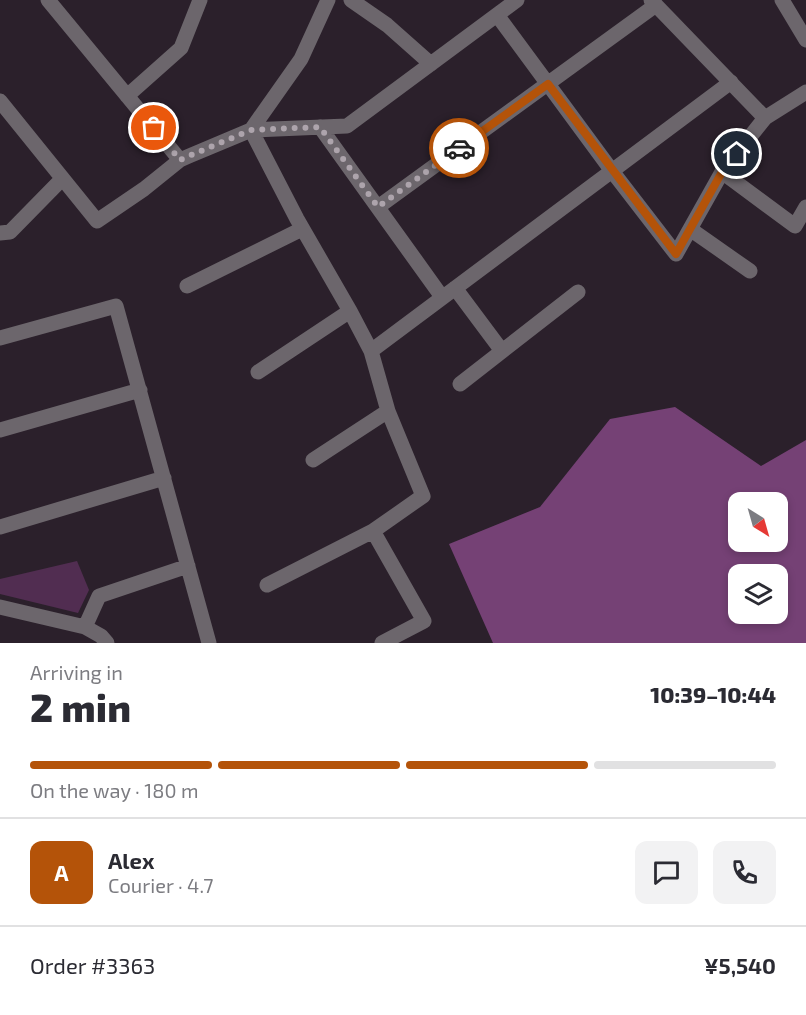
<!DOCTYPE html>
<meta charset="utf-8">
<style>
:root{--surface:#fff;--page:#f2f2f3;--text:#2b2b33;--muted:#7c7c81;--line:#e1e1e2;--accent:#b45309}
body{margin:0;font-family:"Exo 2",sans-serif;background:var(--page);color:var(--text);height:100vh;display:flex;flex-direction:column;font-size:22px;white-space:nowrap}
*{box-sizing:border-box;margin:0}
p{font-size:20px;color:var(--muted)}
.icon{flex:none;width:33px;height:33px;fill:none;stroke:currentColor;stroke-width:2;stroke-linecap:round;stroke-linejoin:round}
.map{position:relative;height:643px;overflow:hidden}
.side{display:flex;flex-direction:column;background:var(--surface);flex:1}
.side>*{flex:none}
.needle{width:39px;rotate:143deg}
.buttons{position:absolute;left:728px;top:492px;display:grid;gap:12px}
.buttons a{display:grid;place-items:center;width:60px;height:60px;border-radius:12px;background:var(--surface);box-shadow:0 3px 9px #0003;font-size:30px}
.pin{position:absolute;display:grid;place-items:center;width:51px;height:51px;color:#fff;margin:-26px;border:3px solid #fff;border-radius:50%;box-shadow:0 2px 6px #0007}
.courier{position:absolute;display:grid;place-items:center;width:60px;height:60px;margin:-30px;border:4px solid #b45309;border-radius:50%;background:#fff;color:#222;box-shadow:0 2px 8px #0007}
.summary em{font-style:normal;font-weight:800}
.summary div{display:flex;flex-direction:column-reverse}
.summary{display:flex;align-items:center;justify-content:space-between;height:102px;padding:0 30px}
h1{font-size:39px;font-weight:800;line-height:45px}
.bar{display:grid;grid-template-columns:repeat(4,1fr);gap:9px 6px;align-content:center;height:72px;padding:0 30px}
.bar i{height:8px;border-radius:4px;background:var(--line)}
.bar .active{background:var(--accent)}
.bar p{grid-column:span 4}
.line{display:flex;align-items:center;gap:15px;padding:0 30px;border-top:2px solid var(--line)}
.line div{flex:1}
.round{display:grid;place-items:center;flex:none;width:63px;height:63px;border-radius:12px;background:var(--page)}
.map>svg:first-child{display:block}
.green{fill:#512d51}
.forest{fill:#754175;fill-rule:evenodd}
.lines{fill:none;stroke-linecap:round;stroke-linejoin:round}
.minor{stroke:#6c666c;stroke-width:15}
.done{stroke:#ada4ac;stroke-width:6;stroke-dasharray:0 10.8}
.route{stroke:#b45309;stroke-width:8}
</style>
<div class="map">
<svg width="806" height="643" viewBox="0 0 806 643">
<rect width="100%" height="100%" fill="#2b202b"/>
<!-- green -->
<path class="green" d="M 77,561 L 89,590 L 78,613 L 0,594 L 0,579 Z"/>
<!-- forest -->
<path class="forest" d="M 675,407 L 761,466 L 806,440 L 806,643 L 493,643 L 449,544 L 540,507 L 610,419 ZM 738,502 L 777,502 L 777,542 L 738,542 ZM 738,574 L 777,574 L 777,614 L 738,614 Z"/>
<g class="lines">
<!-- minor -->
<path class="minor" d="M 48,0 L 180,160
M 351,0 L 387,25 L 431,64
M 651,0 L 765,118
M 782,0 L 806,40
M 497,15 L 612,171 L 676,254 L 722,172 L 795,226 L 806,207
M 127,96 L 181,48 L 200,0
M 0,101 L 97,221 L 144,189 L 180,160 L 189,156 L 251,130 L 347,126 L 517,0
M 320,127 L 442,297
M 251,130 L 297,219 L 350,311 L 371,351 L 388,411 L 423,496 L 373,531 L 424,621 L 382,643
M 251,130 L 301,59 L 328,0
M 722,172 L 765,118 L 806,92
M 378,207 L 656,5
M 690,229 L 750,271
M 0,233 L 10,232 L 62,179
M 187,286 L 302,229
M 455,288 L 502,351
M 0,338 L 116,306 L 209,643
M 371,351 L 731,82
M 258,372 L 350,311
M 460,384 L 578,292
M 0,430 L 140,390
M 313,460 L 388,411
M 0,527 L 164,478
M 267,585 L 373,531
M 0,607 L 85,627 L 99,596 L 188,566
M 85,627 L 101,636 L 107,643"/>
</g>
<g class="lines">
<!-- done -->
<path class="done" d="M 154,128 L 180,160 L 189,156 L 251,130 L 320,127 L 378,207 L 459,148"/>
<!-- route -->
<path class="route" d="M 459,148 L 548,84 L 676,254 L 722,172 L 737,154"/>
</g>
</svg>
<div class="buttons">
<a><svg class="needle" viewBox="-14 -14 28 28"><path d="M0-13l5 13h-10z" fill="#e53935"/><path d="M0 13l5-13h-10z" fill="#7c7c81"/></svg></a>
<a><svg class="icon" aria-label="layers" viewBox="0 0 24 24"><path d="M12 4l9 5-9 5-9-5zM3 14l9 5 9-5"/></svg></a>
</div>
<div class="pin" style="left:154px;top:128px;background:#ea580c"><svg class="icon" aria-label="bag" viewBox="0 0 24 24"><path d="M5 8h14l-1 12H6zM9 8a3 3 0 0 1 6 0"/></svg></div>
<div class="pin" style="left:737px;top:154px;background:#1f2937"><svg class="icon" aria-label="home" viewBox="0 0 24 24"><path d="M3 11l9-7 9 7M6 9v11h12V9"/></svg></div>
<div class="courier" style="left:459px;top:148px"><svg class="icon" aria-label="car" viewBox="0 0 24 24"><path d="M5 17H2v-5l4-1 3-4h7l3 4 3 1v5h-3M9 17h6M6 11h13"/><circle cx="7" cy="17" r="2"/><circle cx="17" cy="17" r="2"/></svg></div>
</div>
<section class="side">
<div class="summary"><div><h1>2 min</h1><p>Arriving in</p></div><em>10:39–10:44</em></div>
<div class="bar"><i class="active"></i><i class="active"></i><i class="active"></i><i></i><p>On the way · 180 m</p></div>
<div class="line" style="height:108px"><b class="round" style="background:var(--accent);color:#fff">A</b><div><b>Alex</b><p>Courier · 4.7</p></div><a class="round"><svg class="icon" aria-label="chat" viewBox="0 0 24 24"><path d="M4 5h16v11H9l-5 4z"/></svg></a><a class="round"><svg class="icon" aria-label="phone" viewBox="0 0 24 24"><path d="M5 4h4l2 5-3 2q2 4 5 5l2-3 5 2v4C11 20 4 13 5 4z"/></svg></a></div>
<div class="line" style="height:78px"><div>Order #3363</div><b>¥5,540</b></div>
</section>
